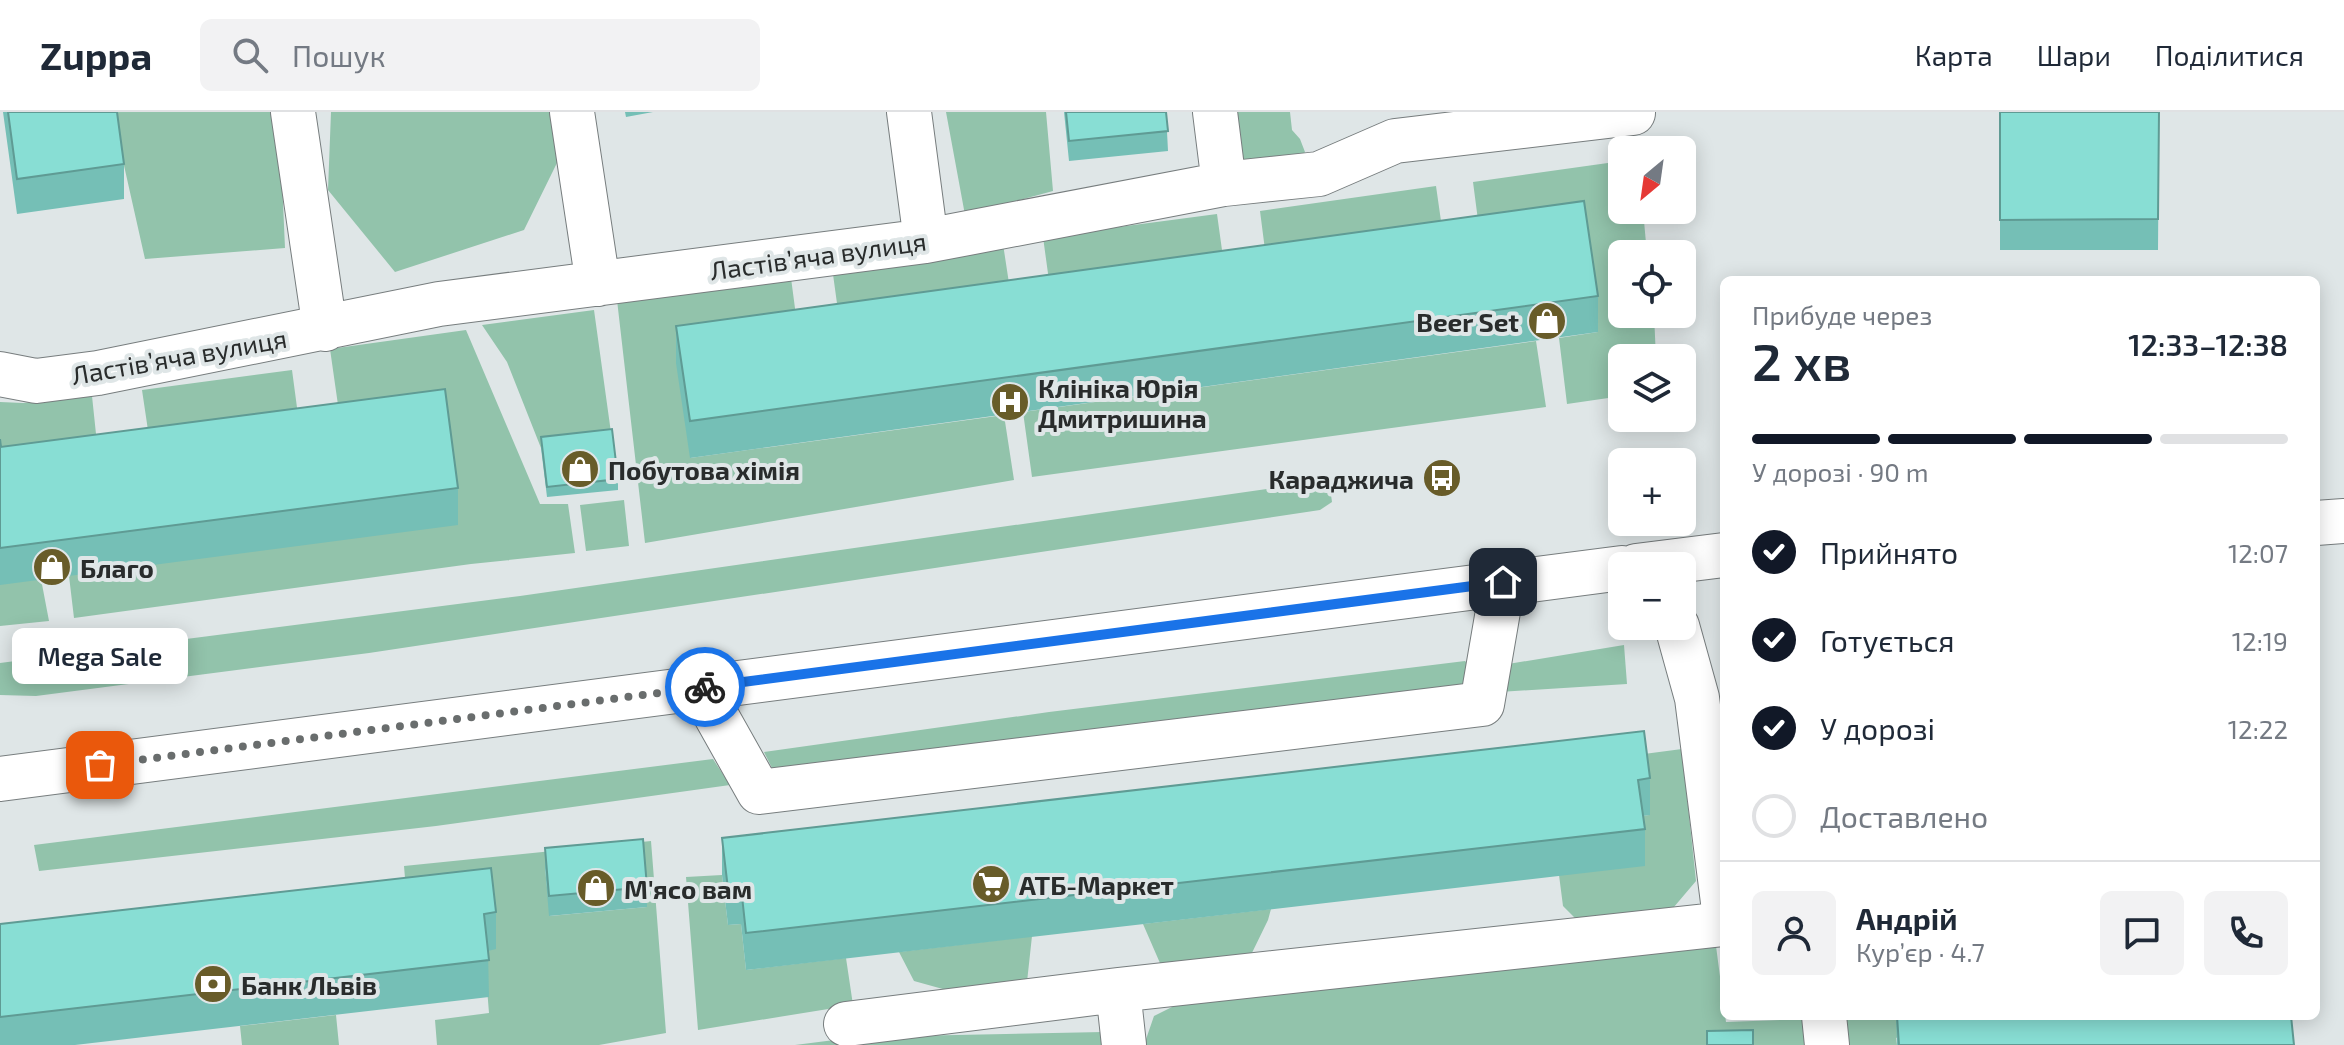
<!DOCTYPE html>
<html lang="uk">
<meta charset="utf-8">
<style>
:root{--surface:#fff;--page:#f2f2f3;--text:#1f2937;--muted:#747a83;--line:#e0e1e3;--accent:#111827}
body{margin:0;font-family:"Exo 2",sans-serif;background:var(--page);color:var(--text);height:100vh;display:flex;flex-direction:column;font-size:30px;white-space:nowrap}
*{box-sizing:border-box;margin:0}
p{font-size:26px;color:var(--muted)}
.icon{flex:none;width:44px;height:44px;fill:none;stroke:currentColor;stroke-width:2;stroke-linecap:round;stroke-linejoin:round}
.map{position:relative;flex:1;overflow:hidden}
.drawer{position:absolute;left:1720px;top:164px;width:600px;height:744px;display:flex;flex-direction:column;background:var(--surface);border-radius:12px;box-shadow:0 4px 20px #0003}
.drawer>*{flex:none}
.needle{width:52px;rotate:209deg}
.tools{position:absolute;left:1608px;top:24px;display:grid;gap:16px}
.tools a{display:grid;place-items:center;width:88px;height:88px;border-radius:12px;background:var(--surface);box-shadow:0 4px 20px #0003;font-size:40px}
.pin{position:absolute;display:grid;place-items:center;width:68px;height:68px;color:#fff;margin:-34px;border-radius:16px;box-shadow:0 4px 12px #0006}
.courier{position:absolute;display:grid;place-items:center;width:80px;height:80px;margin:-40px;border:6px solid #1a73e8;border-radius:50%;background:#fff;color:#222;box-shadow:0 2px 10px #0007}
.bubble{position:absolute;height:56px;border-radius:12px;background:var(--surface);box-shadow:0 4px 20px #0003;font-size:26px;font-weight:600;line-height:56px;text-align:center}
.overview em{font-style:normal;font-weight:600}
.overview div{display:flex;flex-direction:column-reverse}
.overview{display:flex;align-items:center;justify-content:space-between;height:136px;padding:0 32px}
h1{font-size:52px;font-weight:600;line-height:60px}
.bar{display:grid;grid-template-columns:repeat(4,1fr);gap:12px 8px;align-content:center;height:96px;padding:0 32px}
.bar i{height:10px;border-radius:6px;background:var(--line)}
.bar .on{background:var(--accent)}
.bar p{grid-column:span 4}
.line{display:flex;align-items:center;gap:20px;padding:0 32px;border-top:2px solid var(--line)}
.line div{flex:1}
.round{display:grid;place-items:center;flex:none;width:84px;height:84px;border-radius:12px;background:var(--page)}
ol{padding:0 32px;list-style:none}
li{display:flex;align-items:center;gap:24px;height:88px}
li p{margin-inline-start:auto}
li .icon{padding:8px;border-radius:50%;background:var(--accent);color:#fff;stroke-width:4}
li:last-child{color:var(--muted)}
li i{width:44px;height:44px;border:4px solid var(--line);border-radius:50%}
header{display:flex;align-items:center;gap:48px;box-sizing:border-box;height:112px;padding:0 40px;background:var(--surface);border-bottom:2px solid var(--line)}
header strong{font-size:38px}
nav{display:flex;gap:44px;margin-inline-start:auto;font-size:28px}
.search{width:560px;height:72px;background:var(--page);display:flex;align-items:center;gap:20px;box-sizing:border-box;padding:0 28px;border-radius:12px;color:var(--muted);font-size:30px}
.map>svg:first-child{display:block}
.green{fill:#92c3ab;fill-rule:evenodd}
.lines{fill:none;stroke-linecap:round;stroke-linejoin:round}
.minor-casing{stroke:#777d7e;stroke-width:46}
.major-casing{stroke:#777d7e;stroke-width:46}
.minor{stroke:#fff;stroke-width:44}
.major{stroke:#fff;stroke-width:44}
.wall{fill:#75bfb6}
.building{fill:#88ded4;stroke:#5f9b94;stroke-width:2}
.done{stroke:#696d6d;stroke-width:8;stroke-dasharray:0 14.4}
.route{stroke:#1a73e8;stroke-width:10}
.labels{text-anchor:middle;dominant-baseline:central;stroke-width:8;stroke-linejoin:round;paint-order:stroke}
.street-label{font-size:26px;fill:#292c2c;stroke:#dfe6e7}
.poi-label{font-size:26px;font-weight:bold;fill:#292c2c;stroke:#dfe6e7;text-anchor:start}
</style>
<header>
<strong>Zuppa</strong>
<div class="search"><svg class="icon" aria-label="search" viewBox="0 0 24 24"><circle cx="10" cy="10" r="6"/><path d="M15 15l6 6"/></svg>Пошук</div>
<nav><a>Карта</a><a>Шари</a><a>Поділитися</a></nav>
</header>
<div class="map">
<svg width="2344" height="933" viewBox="0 0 2344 933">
<rect width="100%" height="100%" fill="#dfe6e7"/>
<!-- green -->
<path class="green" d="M 112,0 L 279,0 L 285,136 L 145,147 Z
M 331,0 L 582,0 L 524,118 L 395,160 L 328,78 Z
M 946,0 L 1046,0 L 1053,79 L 965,103 Z
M 1233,0 L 1290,0 L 1292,18 L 1300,27 L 1305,40 L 1301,45 L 1246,54 L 1240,47 Z
M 1622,49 L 1622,98 L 1643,98 L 1647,142 L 1622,142 L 1622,202 L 1654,202 L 1656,246 L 1622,246 L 1622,284 L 1567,292 L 1559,226 L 1598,220 L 1482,139 L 1473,70 Z
M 1436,74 L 1446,144 L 1269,169 L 1260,99 Z
M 1217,102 L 1227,174 L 1053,198 L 1043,125 Z
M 1003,132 L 1014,204 L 842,228 L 832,155 Z
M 791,166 L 800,234 L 690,346 L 1004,303 L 1014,368 L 645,431 L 617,188 Z
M 594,198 L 612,328 L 541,336 L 507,250 L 482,213 Z
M 466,218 L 540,392 L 568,392 L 575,441 L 471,452 L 74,506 L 69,464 L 343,328 L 330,237 Z
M 1536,229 L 1546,295 L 1032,365 L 1023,300 Z
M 292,258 L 302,333 L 153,352 L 142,278 Z
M 92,284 L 100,360 L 0,364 L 0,290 L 23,291 Z
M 1329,368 L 1332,390 L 1320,398 L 369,541 L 36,584 L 0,583 L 0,551 L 520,484 Z
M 624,388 L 629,434 L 586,439 L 580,393 Z
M 41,467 L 49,509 L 0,514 L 0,472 Z
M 1624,533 L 1627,572 L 1499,580 L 1502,553 Z
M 1465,549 L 1477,562 L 1474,578 L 1268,596 L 1148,610 L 774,660 L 764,640 L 1049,600 Z
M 1682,637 L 1696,769 L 1668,802 L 1575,806 L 1563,794 L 1559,763 L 1644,753 L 1638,705 L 1649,703 L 1644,642 Z
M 713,647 L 730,673 L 436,714 L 39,759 L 34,733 Z
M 651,729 L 666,921 L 599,933 L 437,933 L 435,908 L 489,901 L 484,839 L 408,802 L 404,754 ZM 545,756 L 647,795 L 550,804 Z
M 722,763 L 728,813 L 741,812 L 746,858 L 846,846 L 853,893 L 698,918 L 686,765 Z
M 1271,797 L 1268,808 L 1248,849 L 1163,858 L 1143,812 Z
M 1032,824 L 1027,870 L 950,879 L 914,869 L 899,840 Z
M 1716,834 L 1726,910 L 1808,907 L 1811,933 L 1144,933 L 1154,904 L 1186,888 Z
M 336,903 L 339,933 L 242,933 L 240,914 Z
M 1838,904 L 1950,904 L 1896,926 L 1897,933 L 1841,933 Z
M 1103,920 L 1105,933 L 795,933 L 858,925 Z"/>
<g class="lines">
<!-- minor casing -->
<g class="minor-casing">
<path id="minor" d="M 293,0 L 325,217
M 572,0 L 598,172
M 909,0 L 926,129
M 1215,0 L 1224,72
M 0,262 L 36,269 L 98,261 L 439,192 L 926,129 L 1224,72 L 1319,62 L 1395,29 L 1633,1
M 1677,514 L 1697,586 L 1724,798
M 700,575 L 759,680 L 1482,592 L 1503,470
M 1118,878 L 1124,933
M 1824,904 L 1827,933
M 846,912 L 1118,878 L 1724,812"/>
</g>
<!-- major casing -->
<g class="major-casing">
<path id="major" d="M 2316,411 L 2344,409
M 1636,454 L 1724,443
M 0,667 L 1622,456"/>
</g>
<!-- minor -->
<use href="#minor" class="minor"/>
<!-- major -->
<use href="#major" class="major"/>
</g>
<!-- wall -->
<path class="wall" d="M 3,0 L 117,0 L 124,52 L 124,87 L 17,102 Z
M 625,0 L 653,0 L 626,5 Z
M 1064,0 L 1166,0 L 1168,39 L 1069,49 Z
M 2000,0 L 2159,0 L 2158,138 L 2000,138 Z
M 1598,184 L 1598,220 L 690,346 L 676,251 L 676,214 Z
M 541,325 L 618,367 L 618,378 L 547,385 L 541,336 Z
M 0,327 L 1,335 L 458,376 L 458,413 L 0,473 Z
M 1650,666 L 1650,703 L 1643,704 L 1645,717 L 1645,754 L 746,858 L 741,812 L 728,813 L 722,763 L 722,726 Z
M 545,736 L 647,775 L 647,795 L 549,804 L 545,756 Z
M 496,800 L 496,837 L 488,839 L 489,885 L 75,933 L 0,933 L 0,812 Z
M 1896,904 L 2294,933 L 1897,933 Z"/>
<!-- building -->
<path class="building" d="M 8,0 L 117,0 L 124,52 L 17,67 Z
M 1066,0 L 1166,0 L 1168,19 L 1069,29 Z
M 2000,0 L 2159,0 L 2158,107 L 2000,108 Z
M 1584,89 L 1598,184 L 690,309 L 676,214 Z
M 445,277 L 458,376 L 0,436 L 0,327 L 1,335 Z
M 612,317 L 618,367 L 547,375 L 541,325 Z
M 1644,619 L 1650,666 L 1638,668 L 1645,717 L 746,821 L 741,775 L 728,777 L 722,726 Z
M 643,727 L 647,775 L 549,784 L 545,736 Z
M 491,756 L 496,800 L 484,802 L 489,848 L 0,905 L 0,812 Z
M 1897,904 L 2291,904 L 2294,933 L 1899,933 Z
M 1753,918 L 1753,933 L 1707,933 L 1707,919 Z"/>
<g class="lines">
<!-- done -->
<path class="done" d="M 100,653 L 705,575"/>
<!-- route -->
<path class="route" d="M 705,575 L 1503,470"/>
</g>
<!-- icons -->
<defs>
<g id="shop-disc" transform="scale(2)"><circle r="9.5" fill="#685c29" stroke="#dfe6e7"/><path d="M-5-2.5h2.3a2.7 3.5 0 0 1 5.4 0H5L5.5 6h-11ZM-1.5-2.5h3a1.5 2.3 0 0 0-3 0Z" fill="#fff"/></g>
<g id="hospital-disc" transform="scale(2)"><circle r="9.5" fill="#685c29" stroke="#dfe6e7"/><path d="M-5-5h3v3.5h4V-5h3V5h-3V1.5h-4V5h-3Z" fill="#fff"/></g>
<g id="bus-disc" transform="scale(2)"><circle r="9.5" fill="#685c29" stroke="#dfe6e7"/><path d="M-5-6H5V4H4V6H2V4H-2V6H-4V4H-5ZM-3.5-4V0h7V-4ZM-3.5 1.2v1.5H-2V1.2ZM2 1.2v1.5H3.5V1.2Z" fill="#fff"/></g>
<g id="supermarket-disc" transform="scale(2)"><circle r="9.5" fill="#685c29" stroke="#dfe6e7"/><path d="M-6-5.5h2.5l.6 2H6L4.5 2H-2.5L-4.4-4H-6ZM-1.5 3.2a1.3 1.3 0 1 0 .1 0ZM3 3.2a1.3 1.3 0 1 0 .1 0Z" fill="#fff"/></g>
<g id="bank-disc" transform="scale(2)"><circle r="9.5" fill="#685c29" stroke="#dfe6e7"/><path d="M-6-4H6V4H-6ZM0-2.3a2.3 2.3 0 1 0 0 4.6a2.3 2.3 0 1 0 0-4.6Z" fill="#fff"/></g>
</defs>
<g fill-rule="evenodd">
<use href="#shop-disc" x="1547" y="209"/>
<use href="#hospital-disc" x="1010" y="290"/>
<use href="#shop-disc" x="580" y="357"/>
<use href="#bus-disc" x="1442" y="366"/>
<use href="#shop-disc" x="52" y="455"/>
<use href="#supermarket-disc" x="991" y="772"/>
<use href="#shop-disc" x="596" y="776"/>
<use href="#bank-disc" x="213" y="872"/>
</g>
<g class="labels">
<!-- street labels -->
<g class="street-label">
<text transform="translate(818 143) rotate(-8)">Ластівʼяча вулиця</text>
<text transform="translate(179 244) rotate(-10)">Ластівʼяча вулиця</text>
</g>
<!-- poi labels -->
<g class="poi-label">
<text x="1519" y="209" text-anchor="end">Beer Set</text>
<text x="1038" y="275">Клініка Юрія<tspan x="1038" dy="30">Дмитришина</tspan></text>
<text x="608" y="357">Побутова хімія</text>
<text x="1414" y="366" text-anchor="end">Караджича</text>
<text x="80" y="455">Благо</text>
<text x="1019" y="772">АТБ-Маркет</text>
<text x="624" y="776">М'ясо вам</text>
<text x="241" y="872">Банк Львів</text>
</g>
</g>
</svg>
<div class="tools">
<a><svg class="needle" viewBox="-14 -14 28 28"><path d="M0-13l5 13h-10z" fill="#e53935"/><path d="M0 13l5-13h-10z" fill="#747a83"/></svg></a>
<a><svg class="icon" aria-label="locate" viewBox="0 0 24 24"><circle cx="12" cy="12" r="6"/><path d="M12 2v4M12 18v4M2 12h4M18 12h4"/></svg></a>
<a><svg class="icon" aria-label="layers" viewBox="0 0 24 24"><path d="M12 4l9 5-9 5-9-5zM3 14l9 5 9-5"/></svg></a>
<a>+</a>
<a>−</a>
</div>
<div class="pin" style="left:100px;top:653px;background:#ea580c"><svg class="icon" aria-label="bag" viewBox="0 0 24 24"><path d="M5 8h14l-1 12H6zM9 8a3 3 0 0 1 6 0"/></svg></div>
<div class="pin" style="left:1503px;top:470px;background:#1f2937"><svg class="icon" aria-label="home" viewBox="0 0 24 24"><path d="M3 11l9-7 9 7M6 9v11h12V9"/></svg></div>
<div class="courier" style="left:705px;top:575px"><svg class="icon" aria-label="bike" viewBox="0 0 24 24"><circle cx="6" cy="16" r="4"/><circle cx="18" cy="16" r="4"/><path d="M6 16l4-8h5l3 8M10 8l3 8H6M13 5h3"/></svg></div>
<div class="bubble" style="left:12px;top:516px;width:176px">Mega Sale</div>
<section class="drawer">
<div class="overview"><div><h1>2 хв</h1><p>Прибуде через</p></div><em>12:33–12:38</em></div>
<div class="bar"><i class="on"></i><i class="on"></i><i class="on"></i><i></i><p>У дорозі · 90 m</p></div>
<ol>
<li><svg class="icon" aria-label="check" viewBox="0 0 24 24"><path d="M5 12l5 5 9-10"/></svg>Прийнято<p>12:07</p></li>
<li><svg class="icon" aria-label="check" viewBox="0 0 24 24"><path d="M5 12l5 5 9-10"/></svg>Готується<p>12:19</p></li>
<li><svg class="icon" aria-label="check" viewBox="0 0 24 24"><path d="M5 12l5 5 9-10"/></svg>У дорозі<p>12:22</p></li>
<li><i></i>Доставлено</li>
</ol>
<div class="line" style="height:144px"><a class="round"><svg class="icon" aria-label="person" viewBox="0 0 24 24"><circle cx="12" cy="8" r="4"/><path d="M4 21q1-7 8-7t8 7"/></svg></a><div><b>Андрій</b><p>Кур’єр · 4.7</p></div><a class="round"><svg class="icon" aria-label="chat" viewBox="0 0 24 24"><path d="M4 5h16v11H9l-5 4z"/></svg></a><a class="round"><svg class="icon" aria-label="phone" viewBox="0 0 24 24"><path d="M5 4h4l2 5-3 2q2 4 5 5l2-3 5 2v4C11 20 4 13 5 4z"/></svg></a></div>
</section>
</div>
